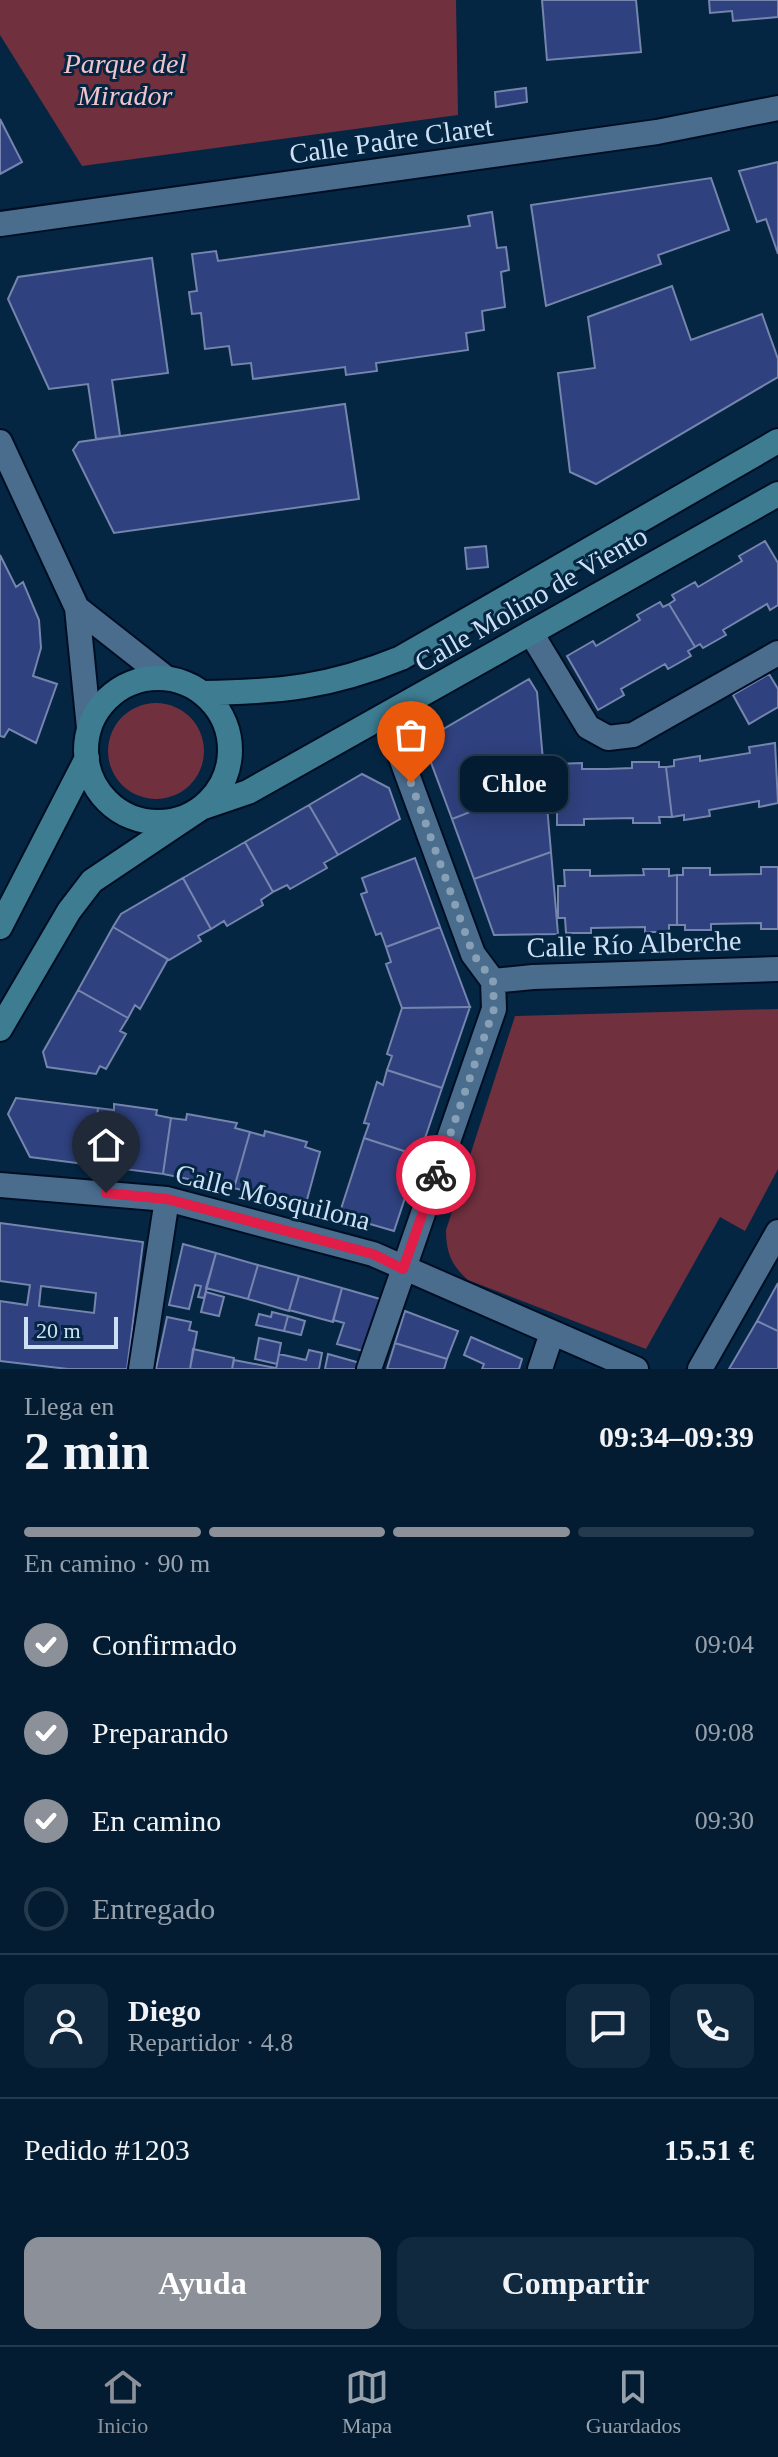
<!DOCTYPE html>
<html lang="es">
<meta charset="utf-8">
<style>
:root{--surface:#031c32;--page:#11293e;--text:#f1f3f6;--muted:#97a1ac;--line:#243a4d;--accent:#8c9099}
body{margin:0;font-family:Georgia,serif;background:var(--page);color:var(--text);height:100vh;display:flex;flex-direction:column;font-size:30px;white-space:nowrap}
*{box-sizing:border-box;margin:0}
p{font-size:26px;color:var(--muted)}
.icon{flex:none;width:44px;height:44px;fill:none;stroke:currentColor;stroke-width:2;stroke-linecap:round;stroke-linejoin:round}
.map{position:relative;height:1369px;overflow:hidden}
.panel{display:flex;flex-direction:column;background:var(--surface);flex:1}
.panel>*{flex:none}
.scale{position:absolute;left:24px;bottom:20px;width:94px;box-sizing:border-box;padding-left:8px;border:4px solid #cee1f4;border-top:0;font-size:22px;line-height:28px;white-space:nowrap;color:#cee1f4;-webkit-text-stroke:6px #042642;paint-order:stroke}
.pin{position:absolute;display:grid;place-items:center;width:68px;height:68px;color:#fff;margin:-82px -34px;border-radius:50% 50% 50% 0;rotate:-45deg;box-shadow:0 0 8px #0007}
.pin .icon{rotate:45deg}
.courier{position:absolute;display:grid;place-items:center;width:80px;height:80px;margin:-40px;border:6px solid #e11d48;border-radius:50%;background:#fff;color:#222;box-shadow:0 2px 10px #0007}
.bubble{position:absolute;height:56px;border-radius:16px;background:var(--surface);box-shadow:0 4px 20px #0003,0 0 0 2px var(--line);font-size:26px;font-weight:600;line-height:56px;text-align:center}
.head em{font-style:normal;font-weight:600}
.head div{display:flex;flex-direction:column-reverse}
.head{display:flex;align-items:center;justify-content:space-between;height:136px;padding:0 24px}
h1{font-size:52px;font-weight:600;line-height:60px}
.bar{display:grid;grid-template-columns:repeat(4,1fr);gap:12px 8px;align-content:center;height:96px;padding:0 24px}
.bar i{height:10px;border-radius:6px;background:var(--line)}
.bar .active{background:var(--accent)}
.bar p{grid-column:span 4}
.line{display:flex;align-items:center;gap:20px;padding:0 24px;border-top:2px solid var(--line)}
.line div{flex:1}
.round{display:grid;place-items:center;flex:none;width:84px;height:84px;border-radius:16px;background:var(--page)}
ol{padding:0 24px;list-style:none}
li{display:flex;align-items:center;gap:24px;height:88px}
li p{margin-inline-start:auto}
li .icon{padding:8px;border-radius:50%;background:var(--accent);color:#fff;stroke-width:4}
li:last-child{color:var(--muted)}
li i{width:44px;height:44px;border:4px solid var(--line);border-radius:50%}
.primary-button{display:flex;gap:16px;margin-top:auto;padding:16px 24px}
.primary-button a{flex:1;height:92px;border-radius:16px;background:var(--accent);color:#fff;font-size:32px;font-weight:600;line-height:92px;text-align:center}
.primary-button a+a{background:var(--page);color:var(--text)}
.dock{display:flex;justify-content:space-around;align-items:center;height:112px;border-top:2px solid var(--line);background:var(--surface);font-size:22px;color:var(--muted)}
.dock a{display:grid;justify-items:center;gap:4px}
.dock .active{color:var(--accent)}
.map>svg:first-child{display:block}
.green{fill:#70303e}
.building{fill:#2f417e;stroke:#7585ae;stroke-width:2;fill-rule:evenodd}
.lines{fill:none;stroke-linecap:round;stroke-linejoin:round}
.street-casing{stroke:#000e23;stroke-width:28}
.secondary-casing{stroke:#000e23;stroke-width:28}
.street{stroke:#4a6c8d;stroke-width:24}
.secondary{stroke:#3d7c91;stroke-width:24}
.done{stroke:#87a0b6;stroke-width:8;stroke-dasharray:0 14.4}
.route{stroke:#e11d48;stroke-width:10}
.labels{text-anchor:middle;dominant-baseline:central;stroke-width:6;stroke-linejoin:round;paint-order:stroke}
.park-label{font-size:28px;font-style:italic;fill:#f2c3c9;stroke:#042642}
.street-label{font-size:28px;fill:#cee1f4;stroke:#042642}
</style>
<div class="map">
<svg width="778" height="1369" viewBox="0 0 778 1369">
<rect width="100%" height="100%" fill="#042642"/>
<!-- green -->
<path class="green" d="M 0,0 L 456,0 L 458,115 L 82,166 L 0,35 Z
M108 751a48 48 0 1 1 96 0a48 48 0 1 1-96 0Z
M 778,1009 L 778,1169 L 745,1231 L 720,1217 L 646,1349 L 468,1280 C 451,1265 446,1252 446,1230 L 515,1016 Z"/>
<!-- building -->
<path class="building" d="M 542,0 L 636,0 L 641,52 L 547,60 Z
M 709,0 L 778,0 L 778,17 L 733,21 L 732,11 L 710,13 Z
M 526,88 L 527,102 L 496,107 L 495,92 Z
M 0,119 L 22,162 L 0,174 Z
M 778,162 L 778,254 L 766,219 L 757,222 L 739,171 Z
M 711,178 L 729,230 L 658,255 L 661,264 L 546,306 L 531,205 Z
M 492,212 L 497,248 L 506,247 L 509,270 L 501,272 L 505,307 L 482,311 L 484,330 L 466,333 L 468,350 L 376,363 L 377,371 L 346,375 L 345,367 L 253,379 L 251,363 L 232,365 L 229,346 L 205,349 L 201,313 L 192,314 L 189,292 L 197,291 L 192,254 L 216,251 L 218,261 L 470,226 L 468,216 Z
M 152,258 L 168,373 L 112,380 L 120,436 L 96,439 L 88,384 L 49,389 L 8,299 L 18,277 Z
M 672,286 L 691,340 L 762,314 L 778,359 L 778,377 L 596,484 L 570,472 L 558,373 L 595,368 L 588,317 Z
M 345,404 L 359,499 L 114,533 L 73,450 L 79,442 Z
M 765,541 L 778,563 L 778,605 L 770,610 L 767,604 L 723,630 L 726,635 L 703,648 L 700,644 L 695,647 L 669,604 L 675,600 L 672,595 L 695,582 L 698,587 L 742,561 L 739,556 Z
M 486,546 L 488,567 L 467,569 L 465,548 Z
M 0,555 L 16,587 L 23,582 L 39,620 L 41,648 L 33,676 L 57,684 L 36,743 L 9,729 L 4,737 L 0,736 Z
M 660,602 L 663,607 L 669,604 L 695,647 L 688,651 L 691,656 L 668,669 L 665,664 L 621,689 L 624,695 L 598,710 L 567,656 L 593,641 L 596,646 L 640,620 L 637,615 Z
M 769,674 L 778,689 L 778,707 L 749,724 L 733,695 Z
M 529,679 L 537,692 L 545,783 L 452,819 L 423,741 Z
M 775,743 L 778,803 L 759,807 L 759,801 L 709,810 L 710,816 L 684,820 L 684,815 L 672,817 L 666,767 L 674,766 L 674,760 L 700,756 L 700,761 L 750,753 L 749,747 Z
M 632,762 L 659,762 L 659,767 L 666,767 L 672,817 L 659,817 L 660,823 L 633,823 L 633,818 L 584,819 L 584,825 L 557,825 L 557,810 L 549,811 L 549,779 L 556,779 L 556,764 L 582,763 L 582,769 L 607,769 L 632,768 Z
M 362,774 L 389,788 L 400,819 L 338,855 L 309,805 Z
M 545,783 L 551,852 L 474,879 L 452,819 Z
M 309,805 L 338,855 L 324,863 L 327,868 L 290,889 L 287,885 L 273,892 L 245,842 Z
M 245,842 L 273,892 L 261,900 L 263,905 L 227,926 L 224,921 L 211,929 L 183,878 Z
M 551,852 L 558,934 L 494,935 L 474,879 Z
M 415,858 L 440,927 L 386,947 L 381,933 L 376,935 L 361,894 L 367,892 L 362,878 Z
M 761,867 L 778,867 L 778,929 L 761,929 L 761,923 L 711,924 L 711,930 L 685,930 L 685,925 L 677,925 L 677,875 L 683,875 L 683,868 L 710,868 L 710,875 L 761,874 Z
M 643,869 L 669,869 L 669,876 L 677,875 L 677,925 L 669,925 L 669,932 L 645,932 L 645,927 L 591,928 L 591,933 L 566,933 L 565,918 L 558,918 L 558,886 L 565,886 L 564,870 L 590,870 L 590,876 L 644,875 Z
M 183,878 L 211,929 L 198,936 L 201,941 L 169,960 L 113,927 L 121,914 Z
M 113,927 L 168,959 L 140,1009 L 135,1005 L 128,1018 L 78,990 Z
M 440,927 L 470,1007 L 402,1008 L 386,964 L 391,962 L 386,947 Z
M 78,990 L 128,1018 L 120,1031 L 126,1034 L 106,1069 L 100,1066 L 96,1074 L 47,1067 L 43,1052 Z
M 470,1007 L 442,1088 L 387,1070 L 392,1056 L 387,1054 L 402,1008 Z
M 387,1070 L 442,1088 L 419,1156 L 364,1138 L 369,1124 L 364,1123 L 377,1082 L 383,1085 Z
M 16,1098 L 98,1108 L 92,1165 L 30,1157 L 8,1114 Z
M 114,1104 L 157,1110 L 156,1115 L 171,1118 L 163,1174 L 92,1165 L 98,1108 L 114,1110 Z
M 187,1114 L 237,1123 L 235,1128 L 250,1132 L 234,1188 L 163,1174 L 171,1118 L 186,1120 Z
M 265,1131 L 307,1142 L 305,1147 L 320,1152 L 305,1207 L 234,1188 L 250,1132 L 264,1136 Z
M 364,1138 L 419,1156 L 394,1231 L 339,1215 Z
M 0,1223 L 143,1242 L 127,1369 L 68,1369 L 0,1361 L 0,1301 L 27,1305 L 30,1285 L 0,1281 ZM 41,1286 L 96,1293 L 94,1313 L 39,1306 Z
M 183,1244 L 216,1253 L 204,1298 L 198,1297 L 201,1286 L 195,1285 L 189,1309 L 169,1305 Z
M 216,1253 L 258,1265 L 248,1299 L 206,1288 Z
M 258,1265 L 299,1276 L 289,1311 L 248,1299 Z
M 299,1276 L 342,1288 L 333,1322 L 289,1310 Z
M 778,1283 L 778,1331 L 757,1321 Z
M 342,1288 L 380,1299 L 363,1351 L 337,1344 L 344,1323 L 333,1320 Z
M 206,1292 L 224,1297 L 219,1316 L 201,1312 Z
M 405,1311 L 458,1331 L 447,1359 L 395,1343 Z
M 272,1312 L 288,1316 L 284,1331 L 256,1325 L 259,1314 L 271,1317 Z
M 288,1316 L 305,1321 L 301,1335 L 284,1331 Z
M 167,1317 L 191,1322 L 189,1330 L 197,1332 L 190,1369 L 156,1369 Z
M 757,1321 L 778,1331 L 778,1369 L 729,1369 Z
M 471,1337 L 522,1359 L 519,1369 L 482,1369 L 484,1364 L 464,1355 Z
M 259,1338 L 281,1343 L 277,1364 L 255,1359 Z
M 395,1343 L 447,1359 L 444,1369 L 387,1369 Z
M 193,1349 L 234,1358 L 232,1369 L 190,1369 Z
M 309,1350 L 322,1353 L 319,1369 L 276,1369 L 279,1354 L 306,1360 Z
M 328,1354 L 360,1363 L 358,1369 L 325,1369 Z
M 234,1360 L 276,1368 L 276,1369 L 232,1369 Z"/>
<g class="lines">
<!-- street casing -->
<g class="street-casing">
<path id="street" d="M 0,224 L 657,132 L 778,108
M 0,442 L 77,608 L 89,728
M 77,608 L 166,678
M 531,633 L 588,727 L 608,738 L 633,735 L 778,653
M 493,981 L 533,977 L 778,969
M 0,1185 L 167,1199 L 373,1254 L 636,1369
M 141,1369 L 167,1199
M 369,1369 L 494,1009 L 493,981 L 473,954 L 386,717
M 540,1369 L 552,1333
M 700,1369 L 778,1232"/>
</g>
<!-- secondary casing -->
<g class="secondary-casing">
<path id="secondary" d="M86 750a72 72 0 1 1 144 0a72 72 0 1 1-144 0Z
M 203,693 C 280,692 330,687 401,658 L 778,441
M 0,927 L 87,758
M 0,1029 L 69,911 L 92,881 L 201,808 L 248,792 L 778,494"/>
</g>
<!-- street -->
<use href="#street" class="street"/>
<!-- secondary -->
<use href="#secondary" class="secondary"/>
</g>
<g class="lines">
<!-- done -->
<path class="done" d="M 411,783 L 473,954 L 493,981 L 494,1009 L 436,1175"/>
<!-- route -->
<path class="route" d="M 106,1193 L 167,1199 L 373,1254 L 403,1269 L 436,1175"/>
</g>
<g class="labels">
<!-- park labels -->
<g class="park-label">
<text x="125" y="63">Parque del<tspan x="125" dy="32">Mirador</tspan></text>
</g>
<!-- street labels -->
<g class="street-label">
<text transform="translate(391 140) rotate(-8)">Calle Padre Claret</text>
<text transform="translate(531 599) rotate(-30)">Calle Molino de Viento</text>
<text transform="translate(634 944) rotate(-2)">Calle Río Alberche</text>
<text transform="translate(273 1197) rotate(14)">Calle Mosquilona</text>
</g>
</g>
</svg>
<div class="scale">20 m</div>
<div class="pin" style="left:411px;top:783px;background:#ea580c"><svg class="icon" aria-label="bag" viewBox="0 0 24 24"><path d="M5 8h14l-1 12H6zM9 8a3 3 0 0 1 6 0"/></svg></div>
<div class="pin" style="left:106px;top:1193px;background:#1f2937"><svg class="icon" aria-label="home" viewBox="0 0 24 24"><path d="M3 11l9-7 9 7M6 9v11h12V9"/></svg></div>
<div class="courier" style="left:436px;top:1175px"><svg class="icon" aria-label="bike" viewBox="0 0 24 24"><circle cx="6" cy="16" r="4"/><circle cx="18" cy="16" r="4"/><path d="M6 16l4-8h5l3 8M10 8l3 8H6M13 5h3"/></svg></div>
<div class="bubble" style="left:460px;top:756px;width:108px">Chloe</div>
</div>
<section class="panel">
<div class="head"><div><h1>2 min</h1><p>Llega en</p></div><em>09:34–09:39</em></div>
<div class="bar"><i class="active"></i><i class="active"></i><i class="active"></i><i></i><p>En camino · 90 m</p></div>
<ol>
<li><svg class="icon" aria-label="check" viewBox="0 0 24 24"><path d="M5 12l5 5 9-10"/></svg>Confirmado<p>09:04</p></li>
<li><svg class="icon" aria-label="check" viewBox="0 0 24 24"><path d="M5 12l5 5 9-10"/></svg>Preparando<p>09:08</p></li>
<li><svg class="icon" aria-label="check" viewBox="0 0 24 24"><path d="M5 12l5 5 9-10"/></svg>En camino<p>09:30</p></li>
<li><i></i>Entregado</li>
</ol>
<div class="line" style="height:144px"><a class="round"><svg class="icon" aria-label="person" viewBox="0 0 24 24"><circle cx="12" cy="8" r="4"/><path d="M4 21q1-7 8-7t8 7"/></svg></a><div><b>Diego</b><p>Repartidor · 4.8</p></div><a class="round"><svg class="icon" aria-label="chat" viewBox="0 0 24 24"><path d="M4 5h16v11H9l-5 4z"/></svg></a><a class="round"><svg class="icon" aria-label="phone" viewBox="0 0 24 24"><path d="M5 4h4l2 5-3 2q2 4 5 5l2-3 5 2v4C11 20 4 13 5 4z"/></svg></a></div>
<div class="line" style="height:104px"><div>Pedido #1203</div><b>15.51 €</b></div>
<div class="primary-button"><a>Ayuda</a><a>Compartir</a></div>
</section>
<nav class="dock">
<a class="active"><svg class="icon" aria-label="home" viewBox="0 0 24 24"><path d="M3 11l9-7 9 7M6 9v11h12V9"/></svg>Inicio</a>
<a><svg class="icon" aria-label="map" viewBox="0 0 24 24"><path d="M3 6l6-2 6 2 6-2v14l-6 2-6-2-6 2zM9 4v14M15 6v14"/></svg>Mapa</a>
<a><svg class="icon" aria-label="saved" viewBox="0 0 24 24"><path d="M7 4h10v16l-5-4-5 4z"/></svg>Guardados</a>
</nav>
